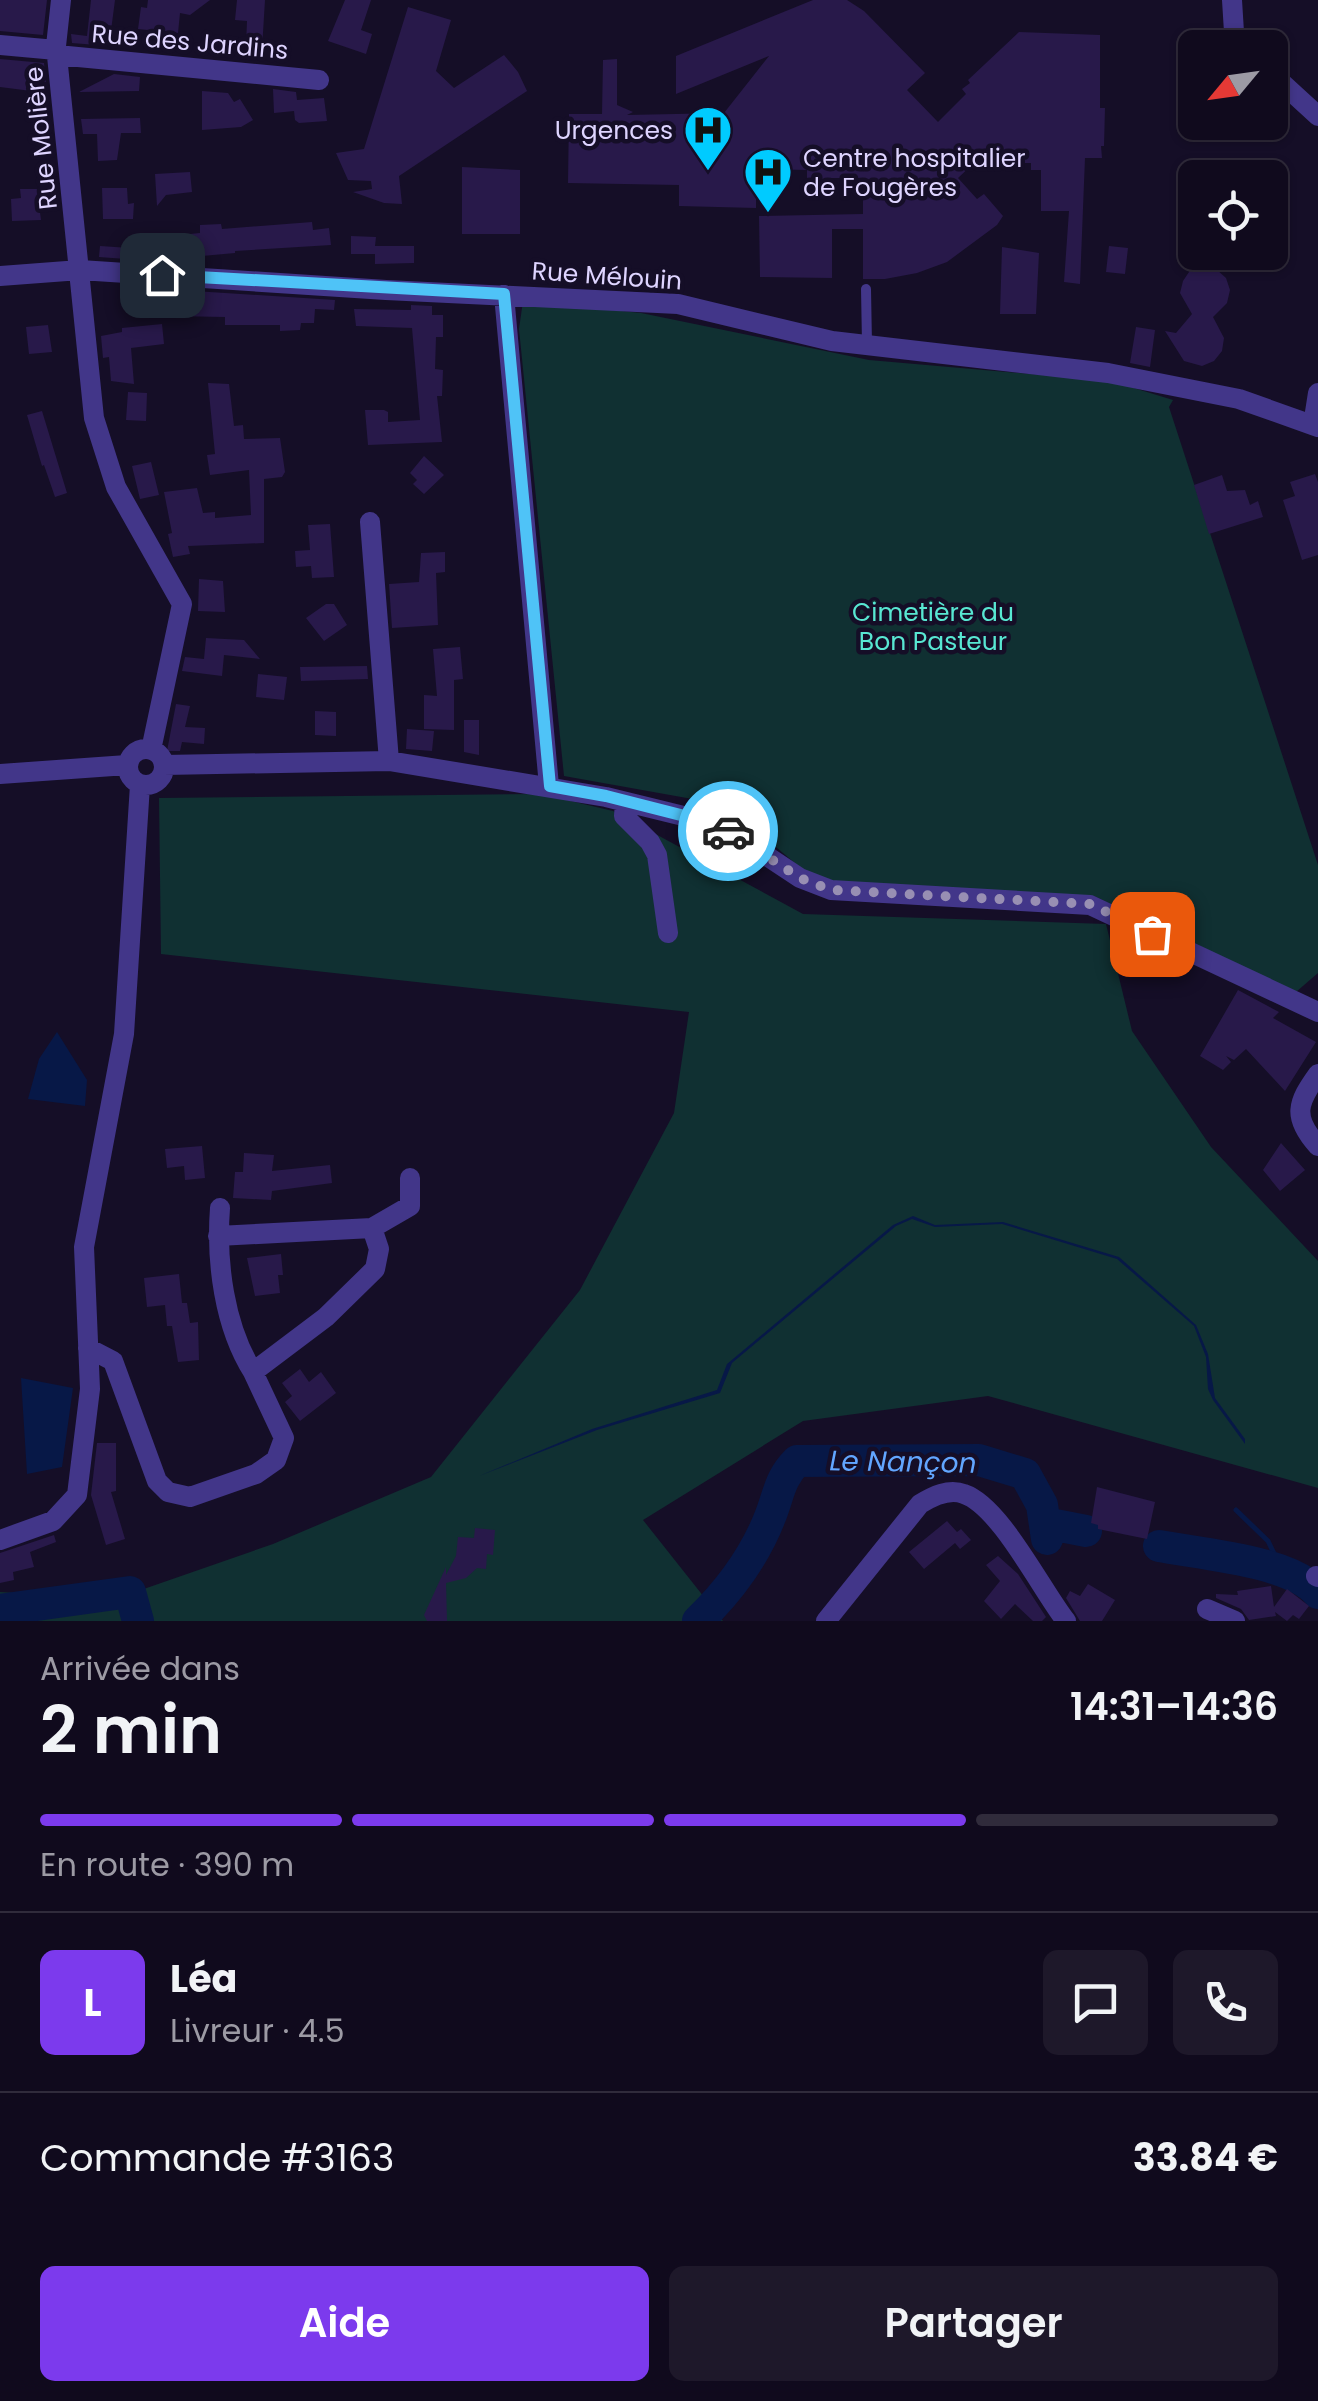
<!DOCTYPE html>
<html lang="fr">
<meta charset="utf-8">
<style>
:root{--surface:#100a1d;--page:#1e182a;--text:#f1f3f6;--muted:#9c9aa4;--line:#302b3b;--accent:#7c3aed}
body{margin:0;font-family:Poppins,sans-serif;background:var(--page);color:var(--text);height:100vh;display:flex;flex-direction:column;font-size:38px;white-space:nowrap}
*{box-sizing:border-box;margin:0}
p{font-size:32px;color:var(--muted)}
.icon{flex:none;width:55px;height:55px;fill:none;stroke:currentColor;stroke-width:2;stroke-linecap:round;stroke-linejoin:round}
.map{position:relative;height:1621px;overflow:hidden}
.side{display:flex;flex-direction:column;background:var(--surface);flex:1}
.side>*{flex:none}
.needle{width:65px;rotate:241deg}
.buttons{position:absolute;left:1178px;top:30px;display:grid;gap:20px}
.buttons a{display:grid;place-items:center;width:110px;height:110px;border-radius:15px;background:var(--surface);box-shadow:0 2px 8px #0004,0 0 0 2px var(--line);font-size:50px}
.pin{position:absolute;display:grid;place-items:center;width:85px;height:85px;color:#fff;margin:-42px;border-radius:20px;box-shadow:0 5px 15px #0006}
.courier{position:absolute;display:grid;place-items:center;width:100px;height:100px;margin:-50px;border:8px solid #4fc3f7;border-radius:50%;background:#fff;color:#222;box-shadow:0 2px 12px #0007}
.head em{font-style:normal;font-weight:600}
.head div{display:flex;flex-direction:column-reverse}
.head{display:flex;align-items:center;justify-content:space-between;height:170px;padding:0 40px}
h1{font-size:65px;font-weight:600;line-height:75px}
.bar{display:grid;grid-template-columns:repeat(4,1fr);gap:15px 10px;align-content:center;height:120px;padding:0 40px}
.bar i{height:12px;border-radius:8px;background:var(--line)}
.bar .selected{background:var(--accent)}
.bar p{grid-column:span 4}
.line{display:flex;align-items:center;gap:25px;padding:0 40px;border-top:2px solid var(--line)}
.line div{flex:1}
.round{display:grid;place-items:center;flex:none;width:105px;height:105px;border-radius:15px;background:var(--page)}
.action{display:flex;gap:20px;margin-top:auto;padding:20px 40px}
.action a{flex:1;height:115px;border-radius:15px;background:var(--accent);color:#fff;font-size:40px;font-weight:600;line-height:115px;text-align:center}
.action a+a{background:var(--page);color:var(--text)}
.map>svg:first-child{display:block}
.green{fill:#103032}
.water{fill:#071847}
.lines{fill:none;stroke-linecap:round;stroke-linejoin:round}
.stream{stroke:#071847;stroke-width:5}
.river{stroke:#071847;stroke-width:32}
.building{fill:#28194a}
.lane{stroke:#423689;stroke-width:10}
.street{stroke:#423689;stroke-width:20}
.done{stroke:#988fb3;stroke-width:10;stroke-dasharray:0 18}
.route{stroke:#4fc3f7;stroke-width:12}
.labels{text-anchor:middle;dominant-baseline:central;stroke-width:9;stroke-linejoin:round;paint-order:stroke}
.street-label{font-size:25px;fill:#ded4ff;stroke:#150e27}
.poi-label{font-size:25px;fill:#ded4ff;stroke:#150e27;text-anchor:end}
.park-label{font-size:25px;fill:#58e7d2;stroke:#150e27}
.water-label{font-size:28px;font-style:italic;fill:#62a6ff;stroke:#150e27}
</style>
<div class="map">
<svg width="1318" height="1621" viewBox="0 0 1318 1621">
<rect width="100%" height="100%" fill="#150e27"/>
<!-- green -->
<path class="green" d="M 523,301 L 641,313 L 869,360 L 1111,381 L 1173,400 L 1169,407 L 1318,865 L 1318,973 L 1296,992 L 1094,896 L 829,882 L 809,875 L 726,805 L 564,776 L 519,329 Z
M 541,794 L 613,811 L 803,914 L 1106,924 L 1132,1031 L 1211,1147 L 1318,1261 L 1318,1488 L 988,1396 L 803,1421 L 643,1520 L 723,1621 L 0,1621 L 0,1592 L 115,1599 L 273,1544 L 431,1477 L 580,1290 L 674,1113 L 689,1012 L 161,954 L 159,798 Z"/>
<!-- water -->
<path class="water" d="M 57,1032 L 87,1080 L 85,1106 L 28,1099 L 39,1059 Z
M 913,1216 L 935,1225 L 1003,1222 L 1119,1257 L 1196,1325 L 1208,1354 L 1215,1398 L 1245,1439 L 1245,1444 L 1213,1400 L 1208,1389 L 1206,1357 L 1194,1326 L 1117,1259 L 1002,1224 L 935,1227 L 912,1219 L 896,1226 L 732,1363 L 720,1393 L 597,1430 L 479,1476 L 592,1429 L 717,1390 L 727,1364 L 893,1225 Z
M 21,1378 L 73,1388 L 62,1467 L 27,1474 Z"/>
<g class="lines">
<!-- stream -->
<path class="stream" d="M 1236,1510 L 1268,1541 L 1281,1568"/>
<!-- river -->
<path class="river" d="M 1045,1523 L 1086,1531
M 1159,1546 C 1202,1554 1291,1561 1318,1593
M 0,1610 L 130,1592 L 138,1621
M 698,1621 C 729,1591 754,1558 770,1517 C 779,1495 779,1479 797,1461 L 979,1460 L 1025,1474 L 1042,1505 L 1047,1539"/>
</g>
<!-- building -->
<path class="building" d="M 0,0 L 47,0 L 43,35 L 0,31 Z
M 91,0 L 115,0 L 109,46 L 72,43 L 71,34 L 87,36 Z
M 148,0 L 210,0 L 190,15 L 180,13 L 178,33 L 138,29 L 141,7 L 147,8 Z
M 237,0 L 265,0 L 262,49 L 246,47 L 247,21 L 235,20 Z
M 345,0 L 371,0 L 361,30 L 372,34 L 366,54 L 328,41 Z
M 813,0 L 847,0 L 864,11 L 925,73 L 907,90 L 938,122 L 966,94 L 962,89 L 970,83 L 968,80 L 1019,32 L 1100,35 L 1100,108 L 1105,108 L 1104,146 L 1101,146 L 1102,158 L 1085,158 L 1080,284 L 1064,282 L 1069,211 L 1041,211 L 1041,170 L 1031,170 L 1031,163 L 974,163 L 958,178 L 977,199 L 984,194 L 1003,216 L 997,225 L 947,262 L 917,273 L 885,279 L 863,279 L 863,229 L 832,229 L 832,278 L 760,277 L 759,216 L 863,214 L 863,178 L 831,178 L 830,189 L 807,189 L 807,170 L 756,169 L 756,208 L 679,206 L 679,185 L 568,183 L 569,114 L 602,114 L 603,60 L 617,59 L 617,105 L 633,112 L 627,115 L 724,113 L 769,56 L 676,94 L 676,56 Z
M 408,7 L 451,20 L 436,71 L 454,88 L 504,55 L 518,72 L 527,91 L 399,176 L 402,204 L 384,203 L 353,192 L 372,189 L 371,181 L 348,180 L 336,153 L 364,149 Z
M 0,59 L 44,63 L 47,93 L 0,87 Z
M 114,74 L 140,77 L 139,91 L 79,92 Z
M 273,89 L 296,92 L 297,100 L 324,98 L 327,121 L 299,123 L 295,120 L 294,111 L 274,113 Z
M 202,91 L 228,93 L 234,102 L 240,99 L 253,120 L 241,127 L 202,130 Z
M 140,118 L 141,133 L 121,133 L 117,160 L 98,161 L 97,134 L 83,134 L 81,119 Z
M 462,167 L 520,170 L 520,234 L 462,234 Z
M 190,172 L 192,192 L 166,195 L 157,206 L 155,174 Z
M 102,188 L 127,188 L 128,204 L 134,203 L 133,219 L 103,219 Z
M 20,189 L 57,189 L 58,203 L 39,205 L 41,220 L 12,221 L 11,199 L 21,198 Z
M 312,222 L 313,230 L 329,228 L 331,245 L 235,251 L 235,253 L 202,256 L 203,259 L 166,262 L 99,257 L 100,246 L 145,249 L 145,242 L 190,237 L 190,234 L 200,233 L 200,225 L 221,224 L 222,229 Z
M 351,236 L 376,237 L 375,246 L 414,246 L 414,263 L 375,264 L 375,249 L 375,254 L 351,254 Z
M 1109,246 L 1128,248 L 1125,274 L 1106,272 Z
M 1002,247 L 1039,253 L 1036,314 L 1000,314 Z
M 1193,266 L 1216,269 L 1226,278 L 1230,290 L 1227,303 L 1213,317 L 1224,338 L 1222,351 L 1214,361 L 1202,366 L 1184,361 L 1165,331 L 1176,333 L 1192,314 L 1180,293 L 1183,281 Z
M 194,291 L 335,300 L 334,310 L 315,309 L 314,323 L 301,323 L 300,330 L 280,331 L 280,325 L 225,325 L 225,317 L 172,316 L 171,293 Z
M 411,305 L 432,306 L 432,315 L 443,315 L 443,337 L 436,337 L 435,369 L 443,370 L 442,396 L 437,396 L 442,442 L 368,445 L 365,410 L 384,410 L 388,412 L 388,422 L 420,420 L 412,328 L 356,326 L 354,309 L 411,310 Z
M 162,324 L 164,344 L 131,348 L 134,384 L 111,381 L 109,357 L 103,358 L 101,336 L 122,332 L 122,328 Z
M 48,325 L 52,352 L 29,354 L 26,327 Z
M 1136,327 L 1155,330 L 1150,367 L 1130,363 Z
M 208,383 L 229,384 L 234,426 L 243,425 L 244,439 L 280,438 L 285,472 L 282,477 L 264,479 L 264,543 L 188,546 L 190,554 L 173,557 L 168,534 L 172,533 L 164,492 L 197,488 L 203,513 L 215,512 L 215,518 L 251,515 L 249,470 L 210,475 L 207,455 L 215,454 Z
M 128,392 L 147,393 L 146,421 L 126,420 Z
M 42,411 L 67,493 L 55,497 L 44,465 L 42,466 L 27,415 Z
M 424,456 L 444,475 L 424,494 L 413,484 L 417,480 L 410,473 Z
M 151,462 L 159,495 L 140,499 L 132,466 Z
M 1315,474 L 1318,482 L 1318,555 L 1302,560 L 1283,500 L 1295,496 L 1290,482 Z
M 1222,475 L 1227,491 L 1245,490 L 1250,505 L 1258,501 L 1263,517 L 1209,534 L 1194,485 Z
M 330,524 L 334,577 L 312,578 L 311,566 L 296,567 L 295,551 L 310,550 L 308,525 Z
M 445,552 L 445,572 L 436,573 L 438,625 L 392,628 L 389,584 L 419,582 L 421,553 Z
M 199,579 L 223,581 L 225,612 L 198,611 Z
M 326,604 L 334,604 L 347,625 L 324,641 L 306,618 Z
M 206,638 L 244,640 L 260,659 L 224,655 L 222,676 L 182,671 L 185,657 L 204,659 Z
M 460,647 L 463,679 L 454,680 L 454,730 L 424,729 L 424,695 L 437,696 L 433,649 Z
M 367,666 L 368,679 L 301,681 L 300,667 Z
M 258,674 L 287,677 L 284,700 L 256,697 Z
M 176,704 L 190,706 L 185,727 L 205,728 L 204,744 L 182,742 L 180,751 L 167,751 Z
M 315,711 L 336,712 L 336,736 L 315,735 Z
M 464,720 L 479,720 L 479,755 L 464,752 Z
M 407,729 L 434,731 L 432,751 L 406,749 Z
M 1238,990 L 1279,1012 L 1273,1018 L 1316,1042 L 1285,1091 L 1246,1049 L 1234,1060 L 1226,1056 L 1231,1062 L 1223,1070 L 1200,1056 Z
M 1281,1143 L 1305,1170 L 1280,1191 L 1263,1170 Z
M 202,1146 L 205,1178 L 185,1180 L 184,1166 L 167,1168 L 165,1149 Z
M 244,1153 L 274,1155 L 272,1171 L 330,1165 L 332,1183 L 272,1191 L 271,1200 L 233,1198 L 235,1172 L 243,1172 Z
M 281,1254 L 283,1275 L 278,1275 L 280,1293 L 255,1296 L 247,1258 Z
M 179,1274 L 182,1303 L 187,1303 L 190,1323 L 198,1322 L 199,1360 L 178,1362 L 172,1326 L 167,1326 L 165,1305 L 147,1307 L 144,1278 Z
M 300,1369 L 309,1382 L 321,1372 L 336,1393 L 300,1421 L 285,1402 L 292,1396 L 282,1383 Z
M 97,1443 L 116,1443 L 116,1491 L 111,1492 L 125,1539 L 106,1545 L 91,1495 Z
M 1097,1487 L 1155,1502 L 1147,1539 L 1098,1529 L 1098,1525 L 1091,1523 Z
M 947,1521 L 957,1532 L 961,1529 L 971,1540 L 960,1549 L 955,1543 L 924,1569 L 909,1552 Z
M 475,1528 L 495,1530 L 493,1555 L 487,1554 L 486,1569 L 477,1568 L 466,1578 L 446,1583 L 447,1621 L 427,1621 L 424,1615 L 446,1567 L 446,1575 L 456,1556 L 458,1537 L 474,1538 Z
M 54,1535 L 56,1542 L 30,1552 L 34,1567 L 13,1572 L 14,1580 L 0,1583 L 0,1553 Z
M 998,1556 L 1018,1574 L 1046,1617 L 1042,1621 L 1033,1621 L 1015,1604 L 1001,1619 L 984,1601 L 1000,1581 L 986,1565 Z
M 1088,1584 L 1115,1600 L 1102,1621 L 1080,1621 L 1066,1598 L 1070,1591 L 1080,1596 Z
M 1271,1586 L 1274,1607 L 1287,1589 L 1309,1606 L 1299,1619 L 1293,1615 L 1287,1621 L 1275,1612 L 1276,1616 L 1249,1620 L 1241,1609 L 1216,1598 L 1216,1594 L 1238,1595 L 1237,1591 Z"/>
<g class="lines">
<!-- lane -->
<path class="lane" d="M 866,289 L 867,344"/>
<!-- street -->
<path class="street" d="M 61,0 L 56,46 L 94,418 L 116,487 L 182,604 L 151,750
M 1232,0 L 1234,32 L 1245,48
M 0,45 L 56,50
M 57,55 L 319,80
M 1270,72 L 1318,116
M 0,276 L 80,270 L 386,290 L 678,304 L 832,341 L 1108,373 L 1239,399 L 1318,427
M 504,295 L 549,786
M 1313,425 L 1318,393
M 370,522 L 389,761
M128 767a18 18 0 1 1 36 0a18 18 0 1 1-36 0Z
M 164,765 L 389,761 L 606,797 L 720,825 L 800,878 L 831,890 L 1090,905 L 1318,1012
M 0,774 L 127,765
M 625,802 L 624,816 L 650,842 L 657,855 L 668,933
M 1318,1074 C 1297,1103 1292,1117 1318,1146
M 220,1208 C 216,1262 224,1326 253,1372
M 218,1236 L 372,1228
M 88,1348 L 113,1361 L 157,1481 L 168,1492 L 190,1497 L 256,1474 L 276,1460 L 284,1438 L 253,1372 L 326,1317 L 375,1269 L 379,1249 L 372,1228 L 410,1206 L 410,1178
M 0,1540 L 53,1521 L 77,1495 L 90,1389 L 84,1247 L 124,1034 L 140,785
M 1316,1576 L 1318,1577
M 1207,1609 L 1235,1621
M 826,1621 L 920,1504 C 933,1496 949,1488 964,1494 C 1000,1506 1041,1589 1066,1621"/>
</g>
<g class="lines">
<!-- done -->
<path class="done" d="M 728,831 L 800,878 L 831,890 L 1090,904 L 1152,934"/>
<!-- route -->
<path class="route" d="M 162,275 L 504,294 L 550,786 L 606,796 L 720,825 L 728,831"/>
</g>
<!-- icons -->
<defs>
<g id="hospital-pin" transform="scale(2.5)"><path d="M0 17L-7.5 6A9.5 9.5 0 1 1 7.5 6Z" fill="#00cbff" stroke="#150e27"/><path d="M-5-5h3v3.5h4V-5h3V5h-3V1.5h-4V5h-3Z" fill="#111"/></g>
</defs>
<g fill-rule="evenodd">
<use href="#hospital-pin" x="708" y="130"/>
<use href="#hospital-pin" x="768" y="172"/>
</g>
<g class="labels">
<!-- street labels -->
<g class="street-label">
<text transform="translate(190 42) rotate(5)">Rue des Jardins</text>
<text transform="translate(41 138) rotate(-96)">Rue Molière</text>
<text transform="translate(607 276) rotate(4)">Rue Mélouin</text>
</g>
<!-- poi labels -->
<g class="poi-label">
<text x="673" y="130">Urgences</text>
<text x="803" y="158" text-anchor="start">Centre hospitalier<tspan x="803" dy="29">de Fougères</tspan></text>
</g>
<!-- park labels -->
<g class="park-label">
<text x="933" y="612">Cimetière du<tspan x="933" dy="29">Bon Pasteur</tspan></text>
</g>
<!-- water labels -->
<g class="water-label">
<text transform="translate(903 1462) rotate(1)">Le Nançon</text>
</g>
</g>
</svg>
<div class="buttons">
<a><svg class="needle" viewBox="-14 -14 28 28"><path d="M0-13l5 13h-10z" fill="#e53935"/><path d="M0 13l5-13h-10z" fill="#9c9aa4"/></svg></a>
<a><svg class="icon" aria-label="locate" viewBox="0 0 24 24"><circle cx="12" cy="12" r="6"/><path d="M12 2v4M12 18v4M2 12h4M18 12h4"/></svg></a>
</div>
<div class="pin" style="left:1152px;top:934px;background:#ea580c"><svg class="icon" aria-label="bag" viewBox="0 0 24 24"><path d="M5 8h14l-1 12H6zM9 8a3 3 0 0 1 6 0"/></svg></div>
<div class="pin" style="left:162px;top:275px;background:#1f2937"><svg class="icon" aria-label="home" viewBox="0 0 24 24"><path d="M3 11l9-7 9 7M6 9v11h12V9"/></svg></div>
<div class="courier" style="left:728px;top:831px"><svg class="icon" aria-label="car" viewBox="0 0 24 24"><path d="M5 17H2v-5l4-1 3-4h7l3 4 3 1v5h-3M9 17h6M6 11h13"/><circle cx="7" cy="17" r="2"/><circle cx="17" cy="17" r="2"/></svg></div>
</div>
<section class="side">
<div class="head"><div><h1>2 min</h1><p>Arrivée dans</p></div><em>14:31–14:36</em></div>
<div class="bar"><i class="selected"></i><i class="selected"></i><i class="selected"></i><i></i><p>En route · 390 m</p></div>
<div class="line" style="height:180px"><b class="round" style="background:var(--accent);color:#fff">L</b><div><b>Léa</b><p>Livreur · 4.5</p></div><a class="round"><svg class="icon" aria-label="chat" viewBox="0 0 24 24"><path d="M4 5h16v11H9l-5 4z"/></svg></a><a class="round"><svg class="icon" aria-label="phone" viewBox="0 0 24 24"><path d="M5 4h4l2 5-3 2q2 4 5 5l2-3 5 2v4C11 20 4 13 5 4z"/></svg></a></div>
<div class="line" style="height:130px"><div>Commande #3163</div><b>33.84 €</b></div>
<div class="action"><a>Aide</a><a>Partager</a></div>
</section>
